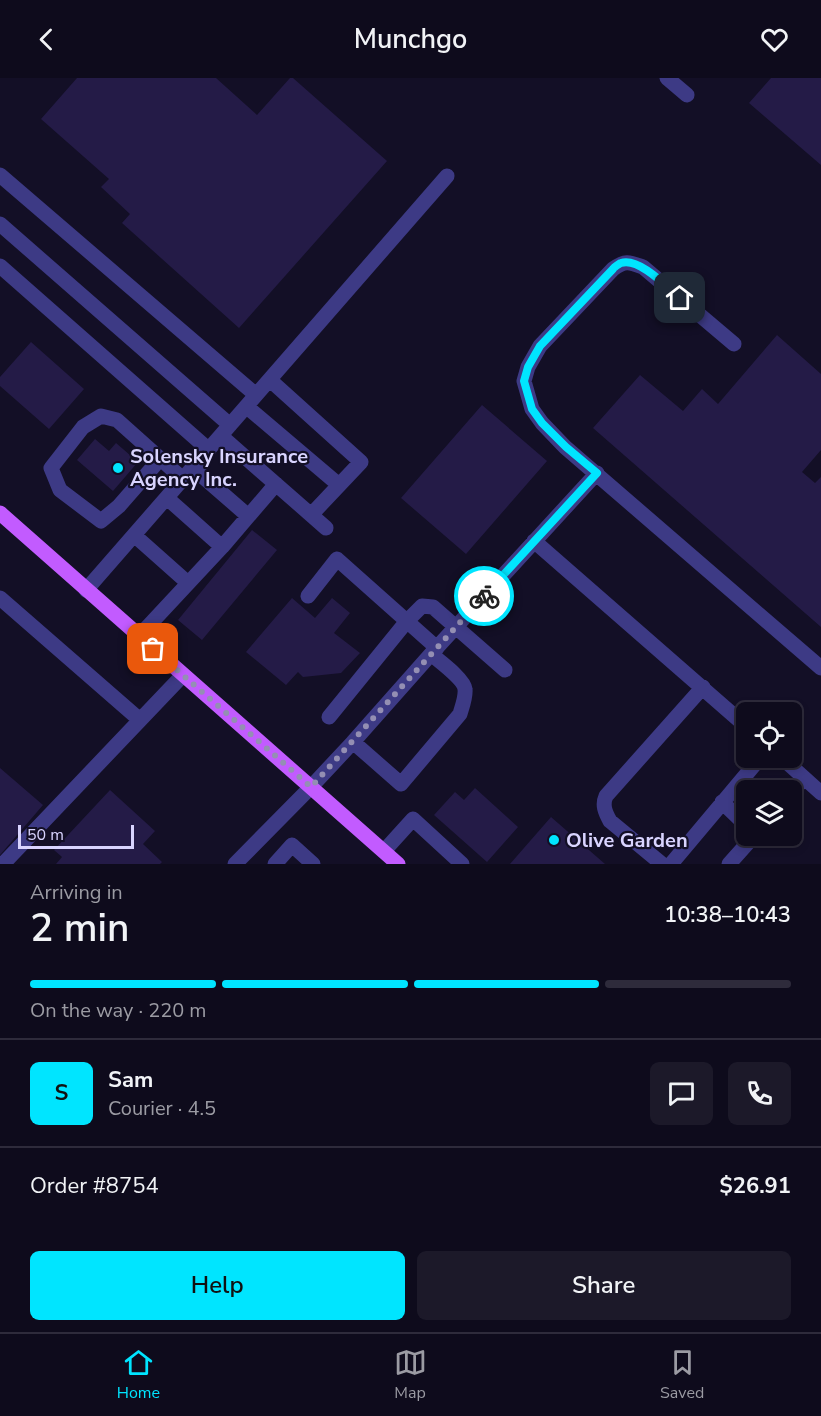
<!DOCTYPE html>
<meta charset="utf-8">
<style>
:root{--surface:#0e0b1c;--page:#1c1929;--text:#f1f3f6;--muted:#9b9ba3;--line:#2e2b3b;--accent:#00e5ff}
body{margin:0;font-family:"Nunito Sans",sans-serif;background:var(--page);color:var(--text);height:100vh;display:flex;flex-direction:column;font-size:22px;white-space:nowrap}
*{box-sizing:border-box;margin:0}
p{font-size:20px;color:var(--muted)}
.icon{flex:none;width:33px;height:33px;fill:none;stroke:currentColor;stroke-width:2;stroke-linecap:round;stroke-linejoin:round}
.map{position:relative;height:786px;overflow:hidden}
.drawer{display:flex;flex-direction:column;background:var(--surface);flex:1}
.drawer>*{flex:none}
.fabs{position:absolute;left:736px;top:624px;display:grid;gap:12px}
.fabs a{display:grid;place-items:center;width:66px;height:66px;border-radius:9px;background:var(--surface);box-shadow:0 3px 9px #0003,0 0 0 2px var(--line);font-size:30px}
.scale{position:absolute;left:18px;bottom:15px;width:116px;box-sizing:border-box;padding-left:6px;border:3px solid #d9d4ff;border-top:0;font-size:16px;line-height:21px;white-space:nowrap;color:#d9d4ff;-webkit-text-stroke:4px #130f26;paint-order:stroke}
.pin{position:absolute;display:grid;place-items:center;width:51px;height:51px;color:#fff;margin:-26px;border-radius:12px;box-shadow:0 3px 9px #0006}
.courier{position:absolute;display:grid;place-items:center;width:60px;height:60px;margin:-30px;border:4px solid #00e5ff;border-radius:50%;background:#fff;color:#222;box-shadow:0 2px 8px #0007}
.head em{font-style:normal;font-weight:600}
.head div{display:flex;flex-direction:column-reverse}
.head{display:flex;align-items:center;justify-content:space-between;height:102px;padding:0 30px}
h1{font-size:39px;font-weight:600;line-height:45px}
.bar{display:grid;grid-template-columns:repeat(4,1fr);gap:9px 6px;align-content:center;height:72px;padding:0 30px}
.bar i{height:8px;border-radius:4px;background:var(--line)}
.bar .active{background:var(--accent)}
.bar p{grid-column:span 4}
.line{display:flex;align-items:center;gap:15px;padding:0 30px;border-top:2px solid var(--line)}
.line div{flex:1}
.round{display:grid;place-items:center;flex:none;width:63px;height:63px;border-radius:9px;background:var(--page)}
.cta{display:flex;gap:12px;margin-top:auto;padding:12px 30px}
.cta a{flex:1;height:69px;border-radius:9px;background:var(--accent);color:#111;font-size:24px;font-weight:600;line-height:69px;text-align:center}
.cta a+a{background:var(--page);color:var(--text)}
header{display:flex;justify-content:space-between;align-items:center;height:78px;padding:0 30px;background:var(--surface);font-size:27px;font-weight:600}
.tabs{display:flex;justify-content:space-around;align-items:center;height:84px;border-top:2px solid var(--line);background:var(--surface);font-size:16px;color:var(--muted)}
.tabs a{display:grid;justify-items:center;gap:3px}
.tabs .active{color:var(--accent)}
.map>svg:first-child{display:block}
.building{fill:#241b47}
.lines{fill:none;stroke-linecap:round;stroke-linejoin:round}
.minor{stroke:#3d3a85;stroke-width:15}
.major{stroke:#c25bff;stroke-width:15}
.done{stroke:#948fb3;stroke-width:6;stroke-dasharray:0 10.8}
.route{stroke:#00e5ff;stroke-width:8}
.poi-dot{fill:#00e5ff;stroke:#130f26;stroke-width:2}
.labels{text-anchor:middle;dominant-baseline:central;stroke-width:4.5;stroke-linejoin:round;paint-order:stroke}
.poi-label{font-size:20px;font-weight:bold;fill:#d9d4ff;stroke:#130f26;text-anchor:start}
</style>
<header><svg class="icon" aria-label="back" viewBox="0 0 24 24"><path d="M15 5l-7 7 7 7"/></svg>Munchgo<svg class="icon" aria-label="heart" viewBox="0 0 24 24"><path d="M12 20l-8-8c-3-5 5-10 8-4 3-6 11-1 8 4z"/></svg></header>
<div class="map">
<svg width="821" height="786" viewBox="0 0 821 786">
<rect width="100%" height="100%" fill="#130f26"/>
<!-- building -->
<path class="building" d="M 77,0 L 216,0 L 257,37 L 290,0 L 293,0 L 387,83 L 239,250 L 122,145 L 130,136 L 101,109 L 109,101 L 41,41 Z
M 771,0 L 821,0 L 821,87 L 749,25 Z
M 777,257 L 821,296 L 821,372 L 802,394 L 815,405 L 821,399 L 821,549 L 593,350 L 640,297 L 683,333 L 702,311 L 718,326 Z
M 31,264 L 84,311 L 49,351 L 0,308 L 0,299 Z
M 482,327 L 547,383 L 466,476 L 401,420 Z
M 95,361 L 109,373 L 116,365 L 138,384 L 113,413 L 77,382 Z
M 252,452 L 277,472 L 202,562 L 178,542 Z
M 292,520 L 315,540 L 332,520 L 350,535 L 334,555 L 360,575 L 341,595 L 303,599 L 298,594 L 286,607 L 246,574 Z
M 0,690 L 43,727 L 0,777 Z
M 475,710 L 518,749 L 487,784 L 434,737 L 455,714 L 464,722 Z
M 110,712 L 155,753 L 143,766 L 162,784 L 160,786 L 56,786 L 62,779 L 54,772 Z
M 551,739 L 605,786 L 510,786 Z"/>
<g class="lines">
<!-- minor -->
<path class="minor" d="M 667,0 L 687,17
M 0,97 L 256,317
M 0,146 L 230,347
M 0,188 L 209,372
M 734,266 L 643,189 C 629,184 626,182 613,191 L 540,268 L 528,289 L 524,303 L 532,331 L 542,345 L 565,369 L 821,590
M 270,302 L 361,384 L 311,437
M 247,329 L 339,407
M 221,358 L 326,450
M 160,381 L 119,428 L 101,443 L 60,412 L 51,390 L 83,349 L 101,338 L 117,342 L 183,401
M 193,390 L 247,437
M 167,420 L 222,469
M 134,457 L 188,505
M 534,463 L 747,649
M 86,512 L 447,98
M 308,518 L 337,481 L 437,570
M 0,520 L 140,642
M 139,558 L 222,469 L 276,406
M 329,639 L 407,543 L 422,528 L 433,529 L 505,592
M 353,664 L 401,706 L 460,636 C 462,629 466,619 465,611 C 464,601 439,583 431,576
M 782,680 L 821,715
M 792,714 L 804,700
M 722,724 L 747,748
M 384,773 L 413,741 L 462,786
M 3,786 L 183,597
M 235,786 L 311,709 L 353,664 L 431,576 L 597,395
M 275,786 L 292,767 L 313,786
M 662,786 L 610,743 C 605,734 602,727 606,718 L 703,609
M 671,786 L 760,680
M 729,786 L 754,758"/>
<!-- major -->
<path class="major" d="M 0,435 L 398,786"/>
</g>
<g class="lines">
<!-- done -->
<path class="done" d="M 153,571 L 311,709 L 484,518"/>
<!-- route -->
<path class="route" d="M 484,518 L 597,395 L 566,369 L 542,345 L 532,331 L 524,303 L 528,289 L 540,268 L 613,191 C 613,190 620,185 621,185 C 639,179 667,209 680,220"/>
</g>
<!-- markers -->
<g class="poi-dot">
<circle cx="118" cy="390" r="6"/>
<circle cx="554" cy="762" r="6"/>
</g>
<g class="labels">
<!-- poi labels -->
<g class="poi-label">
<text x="130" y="378">Solensky Insurance<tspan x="130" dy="23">Agency Inc.</tspan></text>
<text x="566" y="762">Olive Garden</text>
</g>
</g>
</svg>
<div class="fabs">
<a><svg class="icon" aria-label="locate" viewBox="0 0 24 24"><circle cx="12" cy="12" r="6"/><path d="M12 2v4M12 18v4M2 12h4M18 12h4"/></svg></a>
<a><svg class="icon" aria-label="layers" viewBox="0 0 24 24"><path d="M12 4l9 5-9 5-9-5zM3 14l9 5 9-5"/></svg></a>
</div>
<div class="scale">50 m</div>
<div class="pin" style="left:153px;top:571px;background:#ea580c"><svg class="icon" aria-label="bag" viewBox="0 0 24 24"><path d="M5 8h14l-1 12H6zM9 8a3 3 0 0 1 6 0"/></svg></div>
<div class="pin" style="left:680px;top:220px;background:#1f2937"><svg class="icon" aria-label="home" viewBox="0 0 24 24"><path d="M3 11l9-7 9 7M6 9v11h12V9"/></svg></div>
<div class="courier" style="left:484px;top:518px"><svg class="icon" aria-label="bike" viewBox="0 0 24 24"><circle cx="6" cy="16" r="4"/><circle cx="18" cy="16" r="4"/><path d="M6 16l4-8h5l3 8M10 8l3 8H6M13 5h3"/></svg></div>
</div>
<section class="drawer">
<div class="head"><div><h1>2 min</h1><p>Arriving in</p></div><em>10:38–10:43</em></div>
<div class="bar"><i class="active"></i><i class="active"></i><i class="active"></i><i></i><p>On the way · 220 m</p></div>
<div class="line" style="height:108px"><b class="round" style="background:var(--accent);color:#111">S</b><div><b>Sam</b><p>Courier · 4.5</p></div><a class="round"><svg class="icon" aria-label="chat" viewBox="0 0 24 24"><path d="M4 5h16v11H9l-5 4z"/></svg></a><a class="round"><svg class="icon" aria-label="phone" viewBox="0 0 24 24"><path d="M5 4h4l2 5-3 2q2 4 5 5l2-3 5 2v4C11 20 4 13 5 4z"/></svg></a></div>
<div class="line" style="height:78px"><div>Order #8754</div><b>$26.91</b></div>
<div class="cta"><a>Help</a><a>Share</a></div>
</section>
<nav class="tabs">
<a class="active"><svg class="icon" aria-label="home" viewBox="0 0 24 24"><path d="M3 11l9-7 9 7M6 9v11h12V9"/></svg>Home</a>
<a><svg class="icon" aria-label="map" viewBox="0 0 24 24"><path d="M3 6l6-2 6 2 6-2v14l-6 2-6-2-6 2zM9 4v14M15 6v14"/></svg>Map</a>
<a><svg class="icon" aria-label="saved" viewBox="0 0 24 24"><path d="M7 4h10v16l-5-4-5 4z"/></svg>Saved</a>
</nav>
